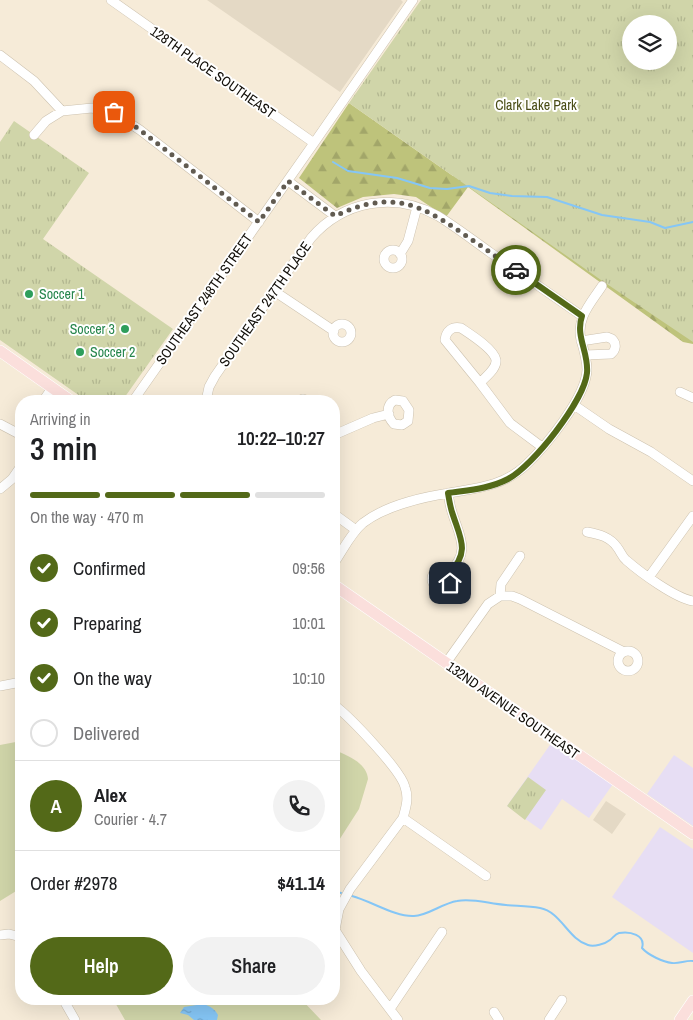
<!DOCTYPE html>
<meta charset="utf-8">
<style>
:root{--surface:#fff;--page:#f2f2f2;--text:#202124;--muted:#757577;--line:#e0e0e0;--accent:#536918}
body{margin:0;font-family:"Archivo Narrow",sans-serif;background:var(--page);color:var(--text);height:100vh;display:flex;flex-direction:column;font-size:19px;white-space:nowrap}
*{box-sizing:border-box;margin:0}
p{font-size:16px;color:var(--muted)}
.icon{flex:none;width:28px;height:28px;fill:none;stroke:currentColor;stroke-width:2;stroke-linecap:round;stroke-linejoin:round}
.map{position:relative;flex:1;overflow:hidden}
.details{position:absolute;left:15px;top:395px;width:325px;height:610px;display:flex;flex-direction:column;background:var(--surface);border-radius:20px;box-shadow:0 5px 20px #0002}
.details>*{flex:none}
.tools{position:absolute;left:622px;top:15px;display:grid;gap:10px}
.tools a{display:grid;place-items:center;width:55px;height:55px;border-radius:50%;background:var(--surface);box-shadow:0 5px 20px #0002;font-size:25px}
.pin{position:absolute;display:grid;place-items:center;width:42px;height:42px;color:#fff;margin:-21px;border-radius:10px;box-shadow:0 2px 8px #0006}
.courier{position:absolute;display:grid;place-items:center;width:50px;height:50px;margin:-25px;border:4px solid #536918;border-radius:50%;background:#fff;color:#222;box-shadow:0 1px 6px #0007}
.overview em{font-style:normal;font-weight:600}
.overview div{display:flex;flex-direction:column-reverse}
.overview{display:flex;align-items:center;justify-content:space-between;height:85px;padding:0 15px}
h1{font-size:32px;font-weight:600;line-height:38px}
.bar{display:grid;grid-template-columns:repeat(4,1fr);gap:8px 5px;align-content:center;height:60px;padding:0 15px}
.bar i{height:6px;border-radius:4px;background:var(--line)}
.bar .selected{background:var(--accent)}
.bar p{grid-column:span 4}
.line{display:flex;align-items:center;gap:12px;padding:0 15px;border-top:1px solid var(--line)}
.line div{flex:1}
.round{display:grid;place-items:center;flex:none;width:52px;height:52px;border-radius:26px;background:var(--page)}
ol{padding:0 15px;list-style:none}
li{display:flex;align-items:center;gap:15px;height:55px}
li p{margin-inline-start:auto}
li .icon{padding:5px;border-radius:50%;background:var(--accent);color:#fff;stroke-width:4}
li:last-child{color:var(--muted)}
li i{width:28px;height:28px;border:2px solid var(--line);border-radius:50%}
.cta{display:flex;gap:10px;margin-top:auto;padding:10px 15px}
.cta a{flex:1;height:58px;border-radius:30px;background:var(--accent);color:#fff;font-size:20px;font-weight:600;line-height:58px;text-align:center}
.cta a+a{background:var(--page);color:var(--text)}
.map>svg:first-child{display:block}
.commercial{fill:#e7def4}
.education{fill:#e4d9c5}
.green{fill:#d0d5a9}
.forest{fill:url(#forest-firs)}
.park{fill:url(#park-tufts);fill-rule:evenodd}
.water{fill:url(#water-ripples)}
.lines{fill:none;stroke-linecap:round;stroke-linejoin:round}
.stream{stroke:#85c6f6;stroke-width:2}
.minor-casing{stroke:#cdc2af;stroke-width:10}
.major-casing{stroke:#fff;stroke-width:12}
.minor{stroke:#fff;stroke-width:9}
.major{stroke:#fbdfdc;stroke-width:11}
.done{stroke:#615b51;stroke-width:5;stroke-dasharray:0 9}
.route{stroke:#536918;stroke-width:6}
.leisure-dot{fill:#2e9e5b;stroke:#fff;stroke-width:2}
.labels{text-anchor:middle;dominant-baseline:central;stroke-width:4;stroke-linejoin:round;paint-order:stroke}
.street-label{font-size:14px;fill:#110e08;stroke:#fff}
.park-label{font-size:14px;fill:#484b14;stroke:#fff}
.leisure-label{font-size:14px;fill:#27864d;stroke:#fff;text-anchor:start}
</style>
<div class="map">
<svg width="693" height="1020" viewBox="0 0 693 1020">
<defs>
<pattern id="forest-firs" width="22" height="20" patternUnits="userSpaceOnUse" patternTransform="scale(1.25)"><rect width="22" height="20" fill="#bec37b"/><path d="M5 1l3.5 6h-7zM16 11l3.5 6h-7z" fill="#a2a669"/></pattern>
<pattern id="park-tufts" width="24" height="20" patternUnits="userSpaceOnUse" patternTransform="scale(1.25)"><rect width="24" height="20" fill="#d0d5a9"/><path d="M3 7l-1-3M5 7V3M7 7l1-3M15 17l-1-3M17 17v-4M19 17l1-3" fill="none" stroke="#b2b690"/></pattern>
<pattern id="water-ripples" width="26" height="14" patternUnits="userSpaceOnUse" patternTransform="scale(1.25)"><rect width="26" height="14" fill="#85c6f6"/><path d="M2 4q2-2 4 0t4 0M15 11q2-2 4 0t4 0" fill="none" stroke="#72a9d1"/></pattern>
</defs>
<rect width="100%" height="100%" fill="#f6ebd8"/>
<!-- commercial -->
<path class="commercial" d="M 552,742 L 613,784 L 589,818 L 562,799 L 541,830 L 507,806 Z
M 674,755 L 693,768 L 693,826 L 647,794 Z
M 660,827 L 693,849 L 693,953 L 612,897 Z"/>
<!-- education -->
<path class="education" d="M 207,0 L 401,0 L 403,2 L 340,92 Z
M 606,801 L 626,814 L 612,834 L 593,820 Z"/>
<!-- green -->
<path class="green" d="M 21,741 L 21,888 L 0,901 L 0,745 Z
M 334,750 C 347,755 367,763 368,779 L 359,809 L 334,848 Z
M 113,999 L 301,999 L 321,1020 L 125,1020 Z"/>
<!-- forest -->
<path class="forest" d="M 349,103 L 453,176 L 693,131 L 693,344 L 683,342 L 468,187 L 446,217 L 416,197 L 394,194 L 363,197 L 337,208 L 299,178 Z"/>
<!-- park -->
<path class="park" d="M 421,0 L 693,0 L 693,342 L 601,280 L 349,103 ZM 631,24 L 669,24 L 669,61 L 631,61 Z
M 14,121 L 89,173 L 43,239 L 173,329 L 122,401 L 87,401 L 0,340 L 0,142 Z
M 528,777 L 546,790 L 525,820 L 507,806 Z"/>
<!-- water -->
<path class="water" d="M 203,1004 C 210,1006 215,1009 218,1015 L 217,1020 L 194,1020 L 188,1015 L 180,1013 L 184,1007 Z"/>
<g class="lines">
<!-- stream -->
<path class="stream" d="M 333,162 L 348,171 L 397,178 L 430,188 L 447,189 L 469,186 L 490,193 L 512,196 L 547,197 L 602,215 L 650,222 L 665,228 L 693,222
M 334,891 L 341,893
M 352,896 C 371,901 395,917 414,916 C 427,916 443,903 457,901 C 474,898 489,904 506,905 C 518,906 529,906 540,908 C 561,912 568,939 588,945 C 594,947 605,944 610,940 C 613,938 615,934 619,933 C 630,931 646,935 642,948 C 648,955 663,962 672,963 C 679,964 686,960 693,961"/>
<!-- minor casing -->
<g class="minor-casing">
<path id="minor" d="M 111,0 L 314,143
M 0,55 L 34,81 L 62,111
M 34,135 L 46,121 L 62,111 L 92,108 L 114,113 L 140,130 L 259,222
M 288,181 L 335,216
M384 259a9 9 0 1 1 18 0a9 9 0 1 1-18 0Z
M 400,254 L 408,241 L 417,207
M 274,291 L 334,331
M333 333a9 9 0 1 1 18 0a9 9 0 1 1-18 0Z
M 581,341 L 607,337 L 612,339 C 617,344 616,350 611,354 L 585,355
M 480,383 C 485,377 497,369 496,360 C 494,349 470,334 461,328 C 452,326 446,331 445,340 L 480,383 L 510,423 L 542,447
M 680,392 L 693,398
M 395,400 L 403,401 L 409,410 L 408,421 L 402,425 L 394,424 C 387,417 385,405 395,400 Z
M 43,401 L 52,388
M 133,401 L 314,143 L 413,0
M 206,401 L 209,387 L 215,376 L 311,238 C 343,201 394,191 438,216 C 456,227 474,241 491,253 C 521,274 552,295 582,316
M 298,401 L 303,399 L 309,401
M 574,405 L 609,429 L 651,452 L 693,481
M 0,424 L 21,435
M 334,435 L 373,418 L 389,414
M 0,489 L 12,479 L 21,466
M 448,493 C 449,499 450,506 452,512 C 460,538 471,551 449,573
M 334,514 L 356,530
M 587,532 C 599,534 610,537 617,547 C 621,552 622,557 626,560 C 641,573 675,598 693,601
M 334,563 C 343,550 351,533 363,523 C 385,506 423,497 449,493 C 477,488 504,486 526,465 C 546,446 586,397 587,370 C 587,360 584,350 581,340 C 576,318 591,303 602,286
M432 579a9 9 0 1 1 18 0a9 9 0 1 1-18 0Z
M 649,577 L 693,516
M 500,596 L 512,596 L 520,599 L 624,652
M618 661a10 10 0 1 1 20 0a10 10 0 1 1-20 0Z
M 446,663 L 488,604 L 500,596 L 501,584 L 520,556
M 0,686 L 21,682
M 334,705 C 349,716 401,770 405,787 C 409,798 406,807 403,818 L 486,876
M 335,930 L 339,909 L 350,889 L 403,818
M 335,930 L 361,971 L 398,1020
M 0,935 L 9,934 L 21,937
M 63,999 L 75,1020
M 390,1009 L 442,932
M 494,1012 L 499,1020
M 549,1020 L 562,1000"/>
</g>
<!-- major casing -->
<g class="major-casing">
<path id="major" d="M 0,351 L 71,401
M 334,585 L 693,834
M 680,1020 L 693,1001"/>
</g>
<!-- minor -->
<use href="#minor" class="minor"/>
<!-- major -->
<use href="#major" class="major"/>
</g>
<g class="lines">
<!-- done -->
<path class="done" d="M 114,112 L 140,130 L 259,222 L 288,181 L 335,216 C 388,191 416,201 462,233 C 480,245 498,258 516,270"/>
<!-- route -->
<path class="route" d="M 450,583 L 445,587 C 423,591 432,560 449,574 C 471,551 460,538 452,512 C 450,506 449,499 448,493 C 468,490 489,489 508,479 C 533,466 584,401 587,373 C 589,353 575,336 582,316 L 516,270"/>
</g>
<!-- markers -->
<g class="leisure-dot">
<circle cx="29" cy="294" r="5"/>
<circle cx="125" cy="329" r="5"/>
<circle cx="80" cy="352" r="5"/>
</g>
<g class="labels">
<!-- street labels -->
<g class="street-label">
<text transform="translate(213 72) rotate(35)">128TH PLACE SOUTHEAST</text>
<text transform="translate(204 299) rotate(-55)">SOUTHEAST 248TH STREET</text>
<text transform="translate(265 304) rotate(-55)">SOUTHEAST 247TH PLACE</text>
<text transform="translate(513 710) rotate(35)">132ND AVENUE SOUTHEAST</text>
</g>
<!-- park labels -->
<g class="park-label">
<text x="536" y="105">Clark Lake Park</text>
</g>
<!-- leisure labels -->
<g class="leisure-label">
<text x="39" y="294">Soccer 1</text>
<text x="115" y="329" text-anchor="end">Soccer 3</text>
<text x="90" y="352">Soccer 2</text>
</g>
</g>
</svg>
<div class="tools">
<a><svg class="icon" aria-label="layers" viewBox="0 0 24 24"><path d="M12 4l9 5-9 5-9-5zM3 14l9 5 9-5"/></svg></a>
</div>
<div class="pin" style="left:114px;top:112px;background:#ea580c"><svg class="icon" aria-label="bag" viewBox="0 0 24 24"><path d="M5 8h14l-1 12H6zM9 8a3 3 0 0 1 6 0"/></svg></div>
<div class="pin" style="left:450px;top:583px;background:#1f2937"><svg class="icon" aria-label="home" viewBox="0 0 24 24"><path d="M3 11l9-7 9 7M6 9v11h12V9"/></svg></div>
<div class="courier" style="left:516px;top:270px"><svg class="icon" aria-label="car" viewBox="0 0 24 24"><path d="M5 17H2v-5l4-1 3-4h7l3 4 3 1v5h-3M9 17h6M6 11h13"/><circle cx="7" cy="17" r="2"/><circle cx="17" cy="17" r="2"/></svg></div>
<section class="details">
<div class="overview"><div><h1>3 min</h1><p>Arriving in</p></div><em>10:22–10:27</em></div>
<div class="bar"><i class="selected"></i><i class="selected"></i><i class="selected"></i><i></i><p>On the way · 470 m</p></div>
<ol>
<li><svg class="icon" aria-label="check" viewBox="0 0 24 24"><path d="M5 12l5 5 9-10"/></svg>Confirmed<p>09:56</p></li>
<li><svg class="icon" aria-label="check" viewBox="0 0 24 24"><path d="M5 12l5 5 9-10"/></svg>Preparing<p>10:01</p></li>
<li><svg class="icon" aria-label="check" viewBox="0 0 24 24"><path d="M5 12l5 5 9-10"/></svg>On the way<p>10:10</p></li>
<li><i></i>Delivered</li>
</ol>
<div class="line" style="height:90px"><b class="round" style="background:var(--accent);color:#fff">A</b><div><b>Alex</b><p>Courier · 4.7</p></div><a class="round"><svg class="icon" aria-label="phone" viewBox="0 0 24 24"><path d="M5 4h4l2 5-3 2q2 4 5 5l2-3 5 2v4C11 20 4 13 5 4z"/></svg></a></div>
<div class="line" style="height:65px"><div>Order #2978</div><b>$41.14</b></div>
<div class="cta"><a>Help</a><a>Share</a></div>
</section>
</div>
